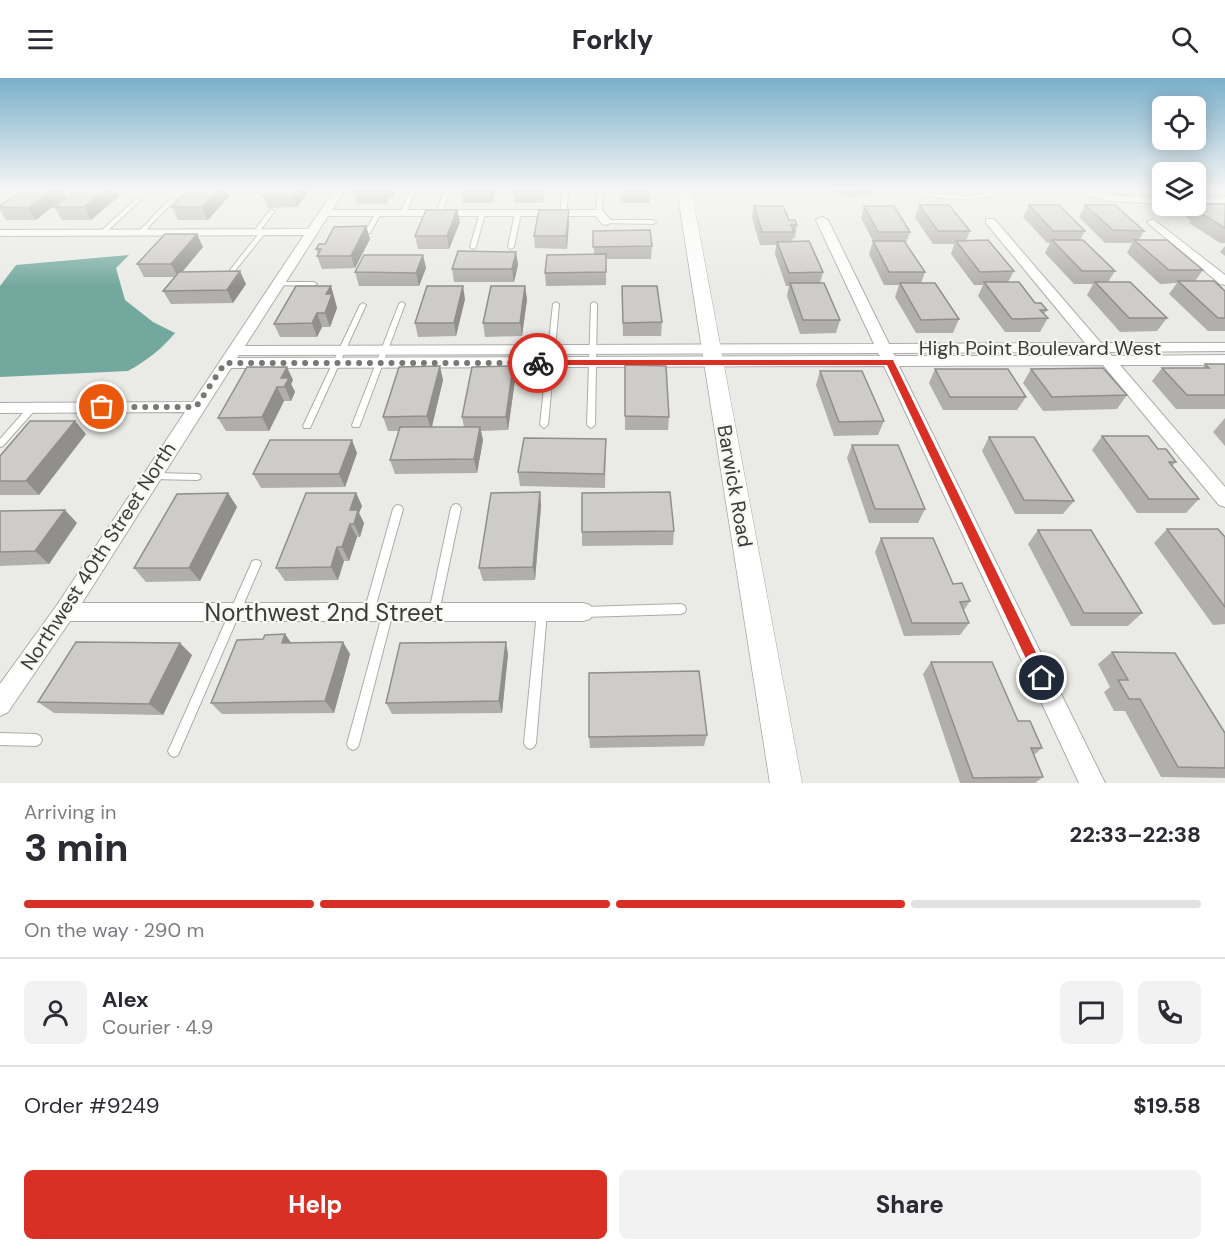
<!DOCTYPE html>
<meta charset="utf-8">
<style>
:root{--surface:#fff;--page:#f2f2f3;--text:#2b2b33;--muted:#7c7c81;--line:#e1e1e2;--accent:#d93025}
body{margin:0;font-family:"DM Sans",sans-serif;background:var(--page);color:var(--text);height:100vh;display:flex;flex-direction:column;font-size:22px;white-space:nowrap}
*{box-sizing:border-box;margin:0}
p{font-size:20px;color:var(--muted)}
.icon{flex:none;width:33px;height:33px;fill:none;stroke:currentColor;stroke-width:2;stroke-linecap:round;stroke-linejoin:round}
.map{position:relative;height:705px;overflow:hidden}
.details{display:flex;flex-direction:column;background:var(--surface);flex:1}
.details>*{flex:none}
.buttons{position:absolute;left:1152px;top:18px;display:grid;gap:12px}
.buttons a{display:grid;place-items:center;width:54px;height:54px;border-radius:9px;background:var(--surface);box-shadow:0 3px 15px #0003;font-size:30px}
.pin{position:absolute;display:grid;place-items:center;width:51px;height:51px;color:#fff;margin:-26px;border:3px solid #fff;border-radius:50%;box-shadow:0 2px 6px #0007}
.courier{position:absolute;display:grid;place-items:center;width:60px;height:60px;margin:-30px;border:4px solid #d93025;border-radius:50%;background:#fff;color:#222;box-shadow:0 2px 8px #0007}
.summary em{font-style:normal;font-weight:800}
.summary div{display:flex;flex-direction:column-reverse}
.summary{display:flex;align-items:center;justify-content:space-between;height:102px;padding:0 24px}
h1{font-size:39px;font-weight:800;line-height:45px}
.bar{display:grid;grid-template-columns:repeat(4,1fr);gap:9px 6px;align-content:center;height:72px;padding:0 24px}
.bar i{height:8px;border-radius:4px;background:var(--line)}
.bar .active{background:var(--accent)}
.bar p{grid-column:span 4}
.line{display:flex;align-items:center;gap:15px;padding:0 24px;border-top:2px solid var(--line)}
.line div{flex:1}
.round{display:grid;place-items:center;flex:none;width:63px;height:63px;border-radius:9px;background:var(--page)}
.cta{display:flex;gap:12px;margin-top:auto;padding:12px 24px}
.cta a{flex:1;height:69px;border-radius:9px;background:var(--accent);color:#fff;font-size:24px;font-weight:800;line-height:69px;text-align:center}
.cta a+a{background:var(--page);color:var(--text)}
header{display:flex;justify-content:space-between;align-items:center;height:78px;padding:0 24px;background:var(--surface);font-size:27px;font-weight:800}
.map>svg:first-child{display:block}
.water{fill:#73a89f}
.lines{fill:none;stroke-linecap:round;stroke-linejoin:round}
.service-casing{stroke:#acada9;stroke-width:2}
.minor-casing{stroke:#acada9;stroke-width:2}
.tertiary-casing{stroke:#acada9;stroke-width:1}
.service{fill:#fff;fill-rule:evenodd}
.minor{fill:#fff;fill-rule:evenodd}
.tertiary{fill:#fff;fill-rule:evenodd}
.wall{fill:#b1afac}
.shaded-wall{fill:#908f8c}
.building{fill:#ceccc8;stroke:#908f8c;stroke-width:1.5}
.route{fill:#d93025}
.done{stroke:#787976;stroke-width:6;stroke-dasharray:0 10.8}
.labels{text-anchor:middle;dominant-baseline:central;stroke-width:4.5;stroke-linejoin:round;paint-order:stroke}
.street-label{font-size:20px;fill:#3b3b39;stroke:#f7f8f4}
.near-street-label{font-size:24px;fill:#3b3b39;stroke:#f7f8f4}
</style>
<header><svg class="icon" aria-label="menu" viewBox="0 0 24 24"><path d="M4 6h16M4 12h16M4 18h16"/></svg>Forkly<svg class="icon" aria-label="search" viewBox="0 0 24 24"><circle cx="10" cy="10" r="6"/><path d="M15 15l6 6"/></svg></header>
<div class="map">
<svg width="1225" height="705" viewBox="0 0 1225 705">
<rect width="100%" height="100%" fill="#eaebe6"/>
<!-- water -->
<path class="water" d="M 129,177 L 116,190 L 125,222 L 153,244 L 175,255 C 162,271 146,283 128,293 L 0,299 L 0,208 L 16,187 Z"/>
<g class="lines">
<!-- service casing -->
<g class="service-casing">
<path id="service" d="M 411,111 L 417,111 L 406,135 L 401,136 L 400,135 Z
M 445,111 L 451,111 L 442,135 L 437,136 L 436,135 Z
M 563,111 L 569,111 L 566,135 L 563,137 L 560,135 Z
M 598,111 L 603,111 L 602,135 L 599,137 L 596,135 Z
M 892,111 L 901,111 L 936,116 L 965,118 L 979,117 L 1001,111 L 1008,111 C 981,126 944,122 915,116 C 907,115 899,114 892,111 Z
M 137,120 L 142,121 L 104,156 L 100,156 L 100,154 Z
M 171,120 L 176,121 L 142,156 L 138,156 L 138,154 Z
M 270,132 L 275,133 L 258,155 L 254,155 L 253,154 Z
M 518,133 L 521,135 L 514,169 L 511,171 L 508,169 L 515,135 Z
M 376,134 L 381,135 L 370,155 L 366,155 L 365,154 Z
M 480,134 L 485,135 L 476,169 L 473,171 L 470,169 Z
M 606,142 L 653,142 L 656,144 L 653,146 L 604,145 L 603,144 Z
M 261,153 L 266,154 L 234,194 L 230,194 L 230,192 Z
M 277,204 L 314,204 L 317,206 L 314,208 L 275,207 L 274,206 Z
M 402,224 L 405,226 L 360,347 L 359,349 L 353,349 L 352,347 L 399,226 Z
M 556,224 L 559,226 L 548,347 L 544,350 L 540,347 L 553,226 Z
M 594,224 L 597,226 L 595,347 L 591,350 L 587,347 L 591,226 Z
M 363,225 L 366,227 L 311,348 L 310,350 L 304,350 L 303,348 L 360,227 Z
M 32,327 L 36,330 L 35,332 L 3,368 L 0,369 L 0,361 L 29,328 Z
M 153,395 L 197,396 L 200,397 L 201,399 L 200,401 L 197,402 L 153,401 L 150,400 L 149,398 L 150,396 Z
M 456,426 L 459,427 L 461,430 L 439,534 L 438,537 L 434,539 L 430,537 L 429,534 L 451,430 L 453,427 Z
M 398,427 L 401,428 L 403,431 L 374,534 L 373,537 L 369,539 L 365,537 L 364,534 L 393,431 L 395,428 Z
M 256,482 L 260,483 L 261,486 L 178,677 L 174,679 L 170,677 L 168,673 L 170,669 L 251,486 L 252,483 Z
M 681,526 L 685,528 L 686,531 L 685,534 L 681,536 L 584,539 L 580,537 L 579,534 L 580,531 L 584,529 Z
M 388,529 L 392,531 L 393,534 L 359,666 L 357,670 L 353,672 L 349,670 L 347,666 L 383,534 L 384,531 Z
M 542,529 L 546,531 L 547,534 L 536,665 L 534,669 L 530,671 L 526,669 L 524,665 L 537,534 L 538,531 Z
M 0,655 L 36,656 L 40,658 L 42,662 L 40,666 L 36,668 L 0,667 Z"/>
</g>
<!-- minor casing -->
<g class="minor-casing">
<path id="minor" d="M 335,111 L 345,111 L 332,132 L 599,132 L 603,133 L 612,144 L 606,147 L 602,146 L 596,138 L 328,138 L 245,268 L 874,266 L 816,142 L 822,139 L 828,142 L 889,266 L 1085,265 L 986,145 L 986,141 L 994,141 L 1101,265 L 1225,265 L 1225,273 L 1109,274 L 1112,278 L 1225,277 L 1225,287 L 1120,287 L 1225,409 L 1225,429 L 1219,427 L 1103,287 L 899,288 L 1105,705 L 1079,705 L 884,288 L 231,290 L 82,525 L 583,525 L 590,527 L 594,534 L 590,541 L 583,543 L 70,543 L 8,634 L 0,638 L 0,606 L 57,527 L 185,334 L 0,335 L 0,325 L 193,324 L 304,157 L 0,158 L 0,152 L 308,151 ZM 1092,274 L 1095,278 L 895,278 L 893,275 ZM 878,275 L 880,278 L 237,280 L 239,277 Z
M 680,111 L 787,111 L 782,114 L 684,115 L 680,114 Z
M 1063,111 L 1081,111 L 1110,117 L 1162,120 L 1162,126 L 1110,123 Z
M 1196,119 L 1225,119 L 1225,125 L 1196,125 Z
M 1153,141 L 1225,197 L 1225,207 L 1220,206 L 1149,146 L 1147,144 Z"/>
</g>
<!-- tertiary casing -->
<g class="tertiary-casing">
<path id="tertiary" d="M 677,111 L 691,111 L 802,705 L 770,705 Z"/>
</g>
<!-- service -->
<use href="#service" class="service"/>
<!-- minor -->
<use href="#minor" class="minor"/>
<!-- tertiary -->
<use href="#tertiary" class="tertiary"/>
</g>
<!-- wall -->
<path class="wall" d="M 269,111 L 310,111 L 297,129 L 268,130 L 263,118 Z
M 356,111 L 394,111 L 395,116 L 393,120 L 389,120 L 386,126 L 357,126 L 354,113 Z
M 496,111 L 492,125 L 463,125 L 461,113 Z
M 545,111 L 543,125 L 515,125 L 513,113 Z
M 620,111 L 650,111 L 650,125 L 621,125 Z
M 830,111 L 873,111 L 873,114 L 867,119 L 858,116 L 853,120 L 829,113 Z
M 66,118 L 36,142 L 6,142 L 0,132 L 0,128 Z
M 119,118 L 91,142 L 62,142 L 54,129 Z
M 229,118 L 208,142 L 178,142 L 172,129 Z
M 919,127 L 970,153 L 966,163 L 1014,193 L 1008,204 L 1035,225 L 1047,232 L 1044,236 L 1048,240 L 1040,254 L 1005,254 L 978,218 L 983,207 L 974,207 L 951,176 L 954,166 L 933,166 L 915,140 Z
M 1029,127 L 1085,153 L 1080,162 L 1115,193 L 1108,204 L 1167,240 L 1157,253 L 1120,254 L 1087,217 L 1093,206 L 1074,206 L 1045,175 L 1050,165 L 1047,165 L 1023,139 Z
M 1085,127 L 1144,153 L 1139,162 L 1203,192 L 1195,203 L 1225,213 L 1225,253 L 1208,253 L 1169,216 L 1177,205 L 1160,206 L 1127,175 L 1132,165 L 1105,165 L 1079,139 Z
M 1225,127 L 1225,165 L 1220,165 L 1189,145 L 1191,143 L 1185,138 L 1192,128 Z
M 754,128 L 789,142 L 797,147 L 795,160 L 793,160 L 792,163 L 823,194 L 820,205 L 840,242 L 836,255 L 800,256 L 787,218 L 789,208 L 786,208 L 775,176 L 776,167 L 760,167 L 752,140 Z
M 864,128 L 910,154 L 906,165 L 925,194 L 921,205 L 959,241 L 953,255 L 916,255 L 895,219 L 899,207 L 884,207 L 869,176 L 873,163 L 861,140 Z
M 457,132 L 460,144 L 449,171 L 418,171 L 415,158 Z
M 569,144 L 567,171 L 535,170 L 534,158 Z
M 366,148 L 370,161 L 355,190 L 322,191 L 317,178 L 318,176 L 316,171 L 325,166 Z
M 593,153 L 652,168 L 651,181 L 606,181 L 606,207 L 546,208 L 545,195 L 594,176 Z
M 1225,168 L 1225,178 L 1220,174 Z
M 203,169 L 182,194 L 246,206 L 233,225 L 171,226 L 163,213 L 175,199 L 144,199 L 137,186 Z
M 516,174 L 518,187 L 514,204 L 454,204 L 452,191 Z
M 423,177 L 426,190 L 419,208 L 359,208 L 355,194 Z
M 331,208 L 337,230 L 330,249 L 322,249 L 317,259 L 280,259 L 274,246 Z
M 622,208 L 662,244 L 661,258 L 623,258 Z
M 465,221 L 456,258 L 418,259 L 415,245 Z
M 527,221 L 522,258 L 485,259 L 483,245 Z
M 1205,286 L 1225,286 L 1225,331 L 1176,331 L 1152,303 L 1162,290 L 1203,290 Z
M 625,287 L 669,339 L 668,352 L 625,352 Z
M 247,289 L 293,302 L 291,306 L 295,314 L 291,323 L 284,323 L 269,353 L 226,353 L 218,340 Z
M 935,291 L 1026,319 L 1017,332 L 943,332 L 929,305 Z
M 1031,291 L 1127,317 L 1117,331 L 1043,333 L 1023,305 Z
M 820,293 L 884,343 L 878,357 L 834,358 L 816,307 Z
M 443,302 L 432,349 L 464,349 L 462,339 L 515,302 L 508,352 L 481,353 L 483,362 L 477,395 L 395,396 L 390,382 L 399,353 L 388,353 L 383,339 Z
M 1225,340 L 1225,368 L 1213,354 Z
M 86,356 L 39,417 L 0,417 L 0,403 Z
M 1102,358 L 1158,371 L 1176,384 L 1172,388 L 1199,421 L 1186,435 L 1137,435 L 1092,372 Z
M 989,359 L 1074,423 L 1063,436 L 1015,436 L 982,373 Z
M 606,361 L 605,410 L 520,408 L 518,394 Z
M 852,367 L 925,431 L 918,445 L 869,445 L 847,380 Z
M 357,375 L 345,409 L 261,410 L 253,396 Z
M 540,414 L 541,428 L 535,502 L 483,503 L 479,490 Z
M 228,415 L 237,429 L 200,503 L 146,504 L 134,490 Z
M 356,415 L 362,428 L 359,435 L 364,445 L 360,459 L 357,459 L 349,483 L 344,483 L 338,502 L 285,503 L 276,490 Z
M 0,433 L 77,445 L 49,486 L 0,488 Z
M 1167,451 L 1225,459 L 1225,546 L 1213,547 L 1154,465 Z
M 1038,452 L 1142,535 L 1128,548 L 1071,548 L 1028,466 Z
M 674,453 L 673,467 L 582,468 L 582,454 Z
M 881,460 L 953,506 L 970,523 L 964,532 L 969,545 L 960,557 L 904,558 L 875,474 Z
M 285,556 L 291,565 L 350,576 L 334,635 L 222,636 L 211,625 L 263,561 Z
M 1112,574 L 1225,655 L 1225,700 L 1161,699 L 1125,633 L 1114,633 L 1104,614 L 1110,609 L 1098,586 Z
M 508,576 L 502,635 L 392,636 L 386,625 Z
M 192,577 L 163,637 L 54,635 L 38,624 Z
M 931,584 L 1018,643 L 1042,670 L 1034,677 L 1043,699 L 1035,705 L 960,705 L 923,596 Z
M 707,657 L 704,668 L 590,670 L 589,659 Z"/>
<!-- shaded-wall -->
<path class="shaded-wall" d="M 53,111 L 62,111 L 66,118 L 36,142 L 28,130 Z
M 106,111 L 115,111 L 119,118 L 91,142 L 84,129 Z
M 219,111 L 226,111 L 229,118 L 208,142 L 202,129 Z
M 297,111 L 310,111 L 297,129 L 293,117 Z
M 384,111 L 386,111 L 389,120 L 386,126 L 383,113 Z
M 391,111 L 394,111 L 395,116 L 393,120 Z
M 491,111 L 496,111 L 492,125 L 490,113 Z
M 543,111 L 545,111 L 543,125 L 542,113 Z
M 857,111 L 859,111 L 858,116 L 853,120 L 855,112 Z
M 869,111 L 873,111 L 873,114 L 867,119 Z
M 457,132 L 460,144 L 449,171 L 447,158 Z
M 569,132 L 569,144 L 567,171 L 566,158 Z
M 366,148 L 370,161 L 355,190 L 351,178 Z
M 197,156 L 203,169 L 178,199 L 171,186 Z
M 516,174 L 518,187 L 514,204 L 512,191 Z
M 423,177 L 426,190 L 419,208 L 416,195 Z
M 240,193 L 246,206 L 233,225 L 227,212 Z
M 331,208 L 337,230 L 330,249 L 325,235 L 326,216 Z
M 463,208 L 465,221 L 456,258 L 454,245 Z
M 525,208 L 527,221 L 522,258 L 520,245 Z
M 317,235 L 322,249 L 317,259 L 312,245 Z
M 440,288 L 443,302 L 431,352 L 427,338 Z
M 513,288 L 515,302 L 508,352 L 506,339 Z
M 287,289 L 293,302 L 291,306 L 295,314 L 291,323 L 281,300 Z
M 277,309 L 284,323 L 269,353 L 262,339 Z
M 75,343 L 86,356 L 39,417 L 26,403 Z
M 480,349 L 483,362 L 477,395 L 474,381 Z
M 352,362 L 357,375 L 345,409 L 339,396 Z
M 540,414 L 541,428 L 535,502 L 533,489 Z
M 228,415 L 237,429 L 200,503 L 189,490 Z
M 356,415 L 362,428 L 359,435 L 364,445 L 360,459 L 354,446 L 350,432 Z
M 65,432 L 77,445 L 49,486 L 35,473 Z
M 350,446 L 357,459 L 349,483 L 342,469 Z
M 337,469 L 344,483 L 338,502 L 331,489 Z
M 285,556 L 294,569 L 282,565 Z
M 343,564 L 350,576 L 334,635 L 325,623 Z
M 506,564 L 508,576 L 502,635 L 499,623 Z
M 180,565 L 192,577 L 163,637 L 149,626 Z"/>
<!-- building -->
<path class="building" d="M 25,111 L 53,111 L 28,130 L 0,129 L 0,128 Z
M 78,111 L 106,111 L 84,129 L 54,129 Z
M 190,111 L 219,111 L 202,129 L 172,129 Z
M 269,111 L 297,111 L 293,117 L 263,118 Z
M 356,111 L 384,111 L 383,113 L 354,113 Z
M 462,111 L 491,111 L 490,113 L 461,113 Z
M 514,111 L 543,111 L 542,113 L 513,113 Z
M 621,111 L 650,111 L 650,113 L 621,113 Z
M 1196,126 L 1224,126 L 1225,127 L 1225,150 L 1197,133 L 1202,133 L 1195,128 Z
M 919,127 L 949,127 L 970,153 L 938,153 Z
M 1029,127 L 1059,127 L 1085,153 L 1053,153 Z
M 1085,127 L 1115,127 L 1144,153 L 1113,152 Z
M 754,128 L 783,128 L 789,142 L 795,142 L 797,147 L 791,147 L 794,154 L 762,154 Z
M 864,128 L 894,128 L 910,154 L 878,154 Z
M 426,132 L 457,132 L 447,158 L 415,158 Z
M 539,132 L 569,132 L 566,158 L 534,158 Z
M 366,148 L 351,178 L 317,178 L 321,171 L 316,171 L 319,166 L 325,166 L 334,149 Z
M 650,152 L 652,168 L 593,169 L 593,153 Z
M 165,156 L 197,156 L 171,186 L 137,186 Z
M 988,162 L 1014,193 L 980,194 L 956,163 Z
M 1052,162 L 1083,162 L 1115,193 L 1082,193 Z
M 1134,162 L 1167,162 L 1203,192 L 1169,192 Z
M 809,163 L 823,194 L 789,195 L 777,164 Z
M 873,163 L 904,163 L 925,194 L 889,194 Z
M 458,173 L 516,174 L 512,191 L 452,191 Z
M 606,176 L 606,194 L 545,195 L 547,177 Z
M 364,177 L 423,177 L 416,195 L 355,194 Z
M 240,193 L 227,212 L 163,213 L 179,194 Z
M 1178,203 L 1214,203 L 1225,213 L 1225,240 L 1218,240 Z
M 984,204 L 1019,204 L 1035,225 L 1041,225 L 1047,232 L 1040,232 L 1048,240 L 1012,241 Z
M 1095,204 L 1130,204 L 1167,240 L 1129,240 Z
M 790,205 L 824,205 L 840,242 L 803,242 Z
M 900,205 L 935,205 L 959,241 L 921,242 Z
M 296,208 L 331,208 L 326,216 L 332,216 L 325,235 L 317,235 L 312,245 L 274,246 Z
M 427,208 L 463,208 L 454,245 L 415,245 Z
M 491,208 L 525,208 L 520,245 L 483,245 Z
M 622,208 L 657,208 L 662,244 L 623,245 Z
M 1205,286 L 1225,286 L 1225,317 L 1187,317 L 1162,290 L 1209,290 Z
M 625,287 L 666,288 L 669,339 L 625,338 Z
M 440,288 L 427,338 L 383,339 L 399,289 Z
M 513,288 L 506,339 L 462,339 L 472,289 Z
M 247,289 L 287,289 L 281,300 L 289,300 L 284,309 L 277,309 L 262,339 L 218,340 Z
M 1103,290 L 1127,317 L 1052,319 L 1031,291 Z
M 935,291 L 1008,291 L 1026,319 L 950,319 Z
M 820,293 L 862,293 L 884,343 L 839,344 Z
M 30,343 L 75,343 L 26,403 L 0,403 L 0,378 Z
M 400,349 L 480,349 L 474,381 L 390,382 Z
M 1102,358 L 1148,358 L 1158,371 L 1166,371 L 1176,384 L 1169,384 L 1199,421 L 1149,421 Z
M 989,359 L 1034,359 L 1074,423 L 1024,422 Z
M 524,360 L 606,361 L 604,396 L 518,394 Z
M 270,362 L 352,362 L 339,396 L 253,396 Z
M 852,367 L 898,367 L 925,431 L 875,431 Z
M 540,414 L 533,489 L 479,490 L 491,415 Z
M 670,414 L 674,453 L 582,454 L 582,415 Z
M 228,415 L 189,490 L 134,490 L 177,416 Z
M 306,415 L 356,415 L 350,432 L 358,432 L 354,446 L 350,446 L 342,469 L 337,469 L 331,489 L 276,490 Z
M 65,432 L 35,473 L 0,474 L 0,433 Z
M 1167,451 L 1218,451 L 1225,459 L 1225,529 Z
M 1038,452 L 1091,452 L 1142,535 L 1084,535 Z
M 881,460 L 933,460 L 953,506 L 962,505 L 970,523 L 960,524 L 969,545 L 912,545 Z
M 285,556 L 282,565 L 343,564 L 325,623 L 211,625 L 237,562 L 263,561 L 265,557 Z
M 76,564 L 180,565 L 149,626 L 38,624 Z
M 506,564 L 499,623 L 386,625 L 400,565 Z
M 1112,574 L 1175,575 L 1225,655 L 1225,690 L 1178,689 L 1140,621 L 1129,621 L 1118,602 L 1128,602 Z
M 931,584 L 992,584 L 1018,643 L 1030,643 L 1042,670 L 1031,670 L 1043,699 L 973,700 Z
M 699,593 L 707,657 L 589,659 L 589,595 Z"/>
<!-- sky -->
<linearGradient id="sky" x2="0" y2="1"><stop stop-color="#79afcb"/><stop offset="0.53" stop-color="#f6f6f4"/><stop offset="1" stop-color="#f6f6f4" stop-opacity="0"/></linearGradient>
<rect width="1225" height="209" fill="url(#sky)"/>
<!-- route -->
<path class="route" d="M 538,282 L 893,282 L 1046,595 L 1048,600 L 1046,604 L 1042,606 L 1037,604 L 887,287 L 535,287 L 534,285 Z"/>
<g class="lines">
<!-- done -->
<path class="done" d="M 102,329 L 196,329 L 225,285 L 538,285"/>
</g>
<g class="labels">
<!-- street labels -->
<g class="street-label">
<text x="1040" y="270">High Point Boulevard West</text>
<text transform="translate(735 408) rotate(80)">Barwick Road</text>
<text transform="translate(98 478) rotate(-57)">Northwest 40th Street North</text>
</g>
<!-- near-street labels -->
<g class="near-street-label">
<text x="324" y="534">Northwest 2nd Street</text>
</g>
</g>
</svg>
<div class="buttons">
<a><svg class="icon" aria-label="locate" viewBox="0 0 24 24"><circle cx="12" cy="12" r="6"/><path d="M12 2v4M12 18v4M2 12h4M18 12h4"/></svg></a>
<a><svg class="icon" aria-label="layers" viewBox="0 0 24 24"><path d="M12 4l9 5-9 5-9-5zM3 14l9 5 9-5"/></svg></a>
</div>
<div class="pin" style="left:102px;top:329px;background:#ea580c"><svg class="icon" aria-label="bag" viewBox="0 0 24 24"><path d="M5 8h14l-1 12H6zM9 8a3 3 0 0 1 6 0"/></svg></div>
<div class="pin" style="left:1042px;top:600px;background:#1f2937"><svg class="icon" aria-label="home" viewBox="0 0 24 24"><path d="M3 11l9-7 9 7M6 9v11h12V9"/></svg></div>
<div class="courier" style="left:538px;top:285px"><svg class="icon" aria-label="bike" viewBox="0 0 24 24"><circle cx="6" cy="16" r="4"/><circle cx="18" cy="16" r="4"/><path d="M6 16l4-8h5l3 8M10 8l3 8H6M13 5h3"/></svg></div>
</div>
<section class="details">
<div class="summary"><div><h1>3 min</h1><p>Arriving in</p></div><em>22:33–22:38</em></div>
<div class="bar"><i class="active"></i><i class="active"></i><i class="active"></i><i></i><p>On the way · 290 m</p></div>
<div class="line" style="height:108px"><a class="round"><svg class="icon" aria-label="person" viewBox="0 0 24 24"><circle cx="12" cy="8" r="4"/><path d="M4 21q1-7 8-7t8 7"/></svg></a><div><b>Alex</b><p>Courier · 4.9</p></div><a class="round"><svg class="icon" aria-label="chat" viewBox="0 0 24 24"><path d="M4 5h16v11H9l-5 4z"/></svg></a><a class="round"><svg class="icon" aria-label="phone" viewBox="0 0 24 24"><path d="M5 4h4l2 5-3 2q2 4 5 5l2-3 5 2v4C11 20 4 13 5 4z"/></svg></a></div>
<div class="line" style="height:78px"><div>Order #9249</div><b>$19.58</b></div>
<div class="cta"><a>Help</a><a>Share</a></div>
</section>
